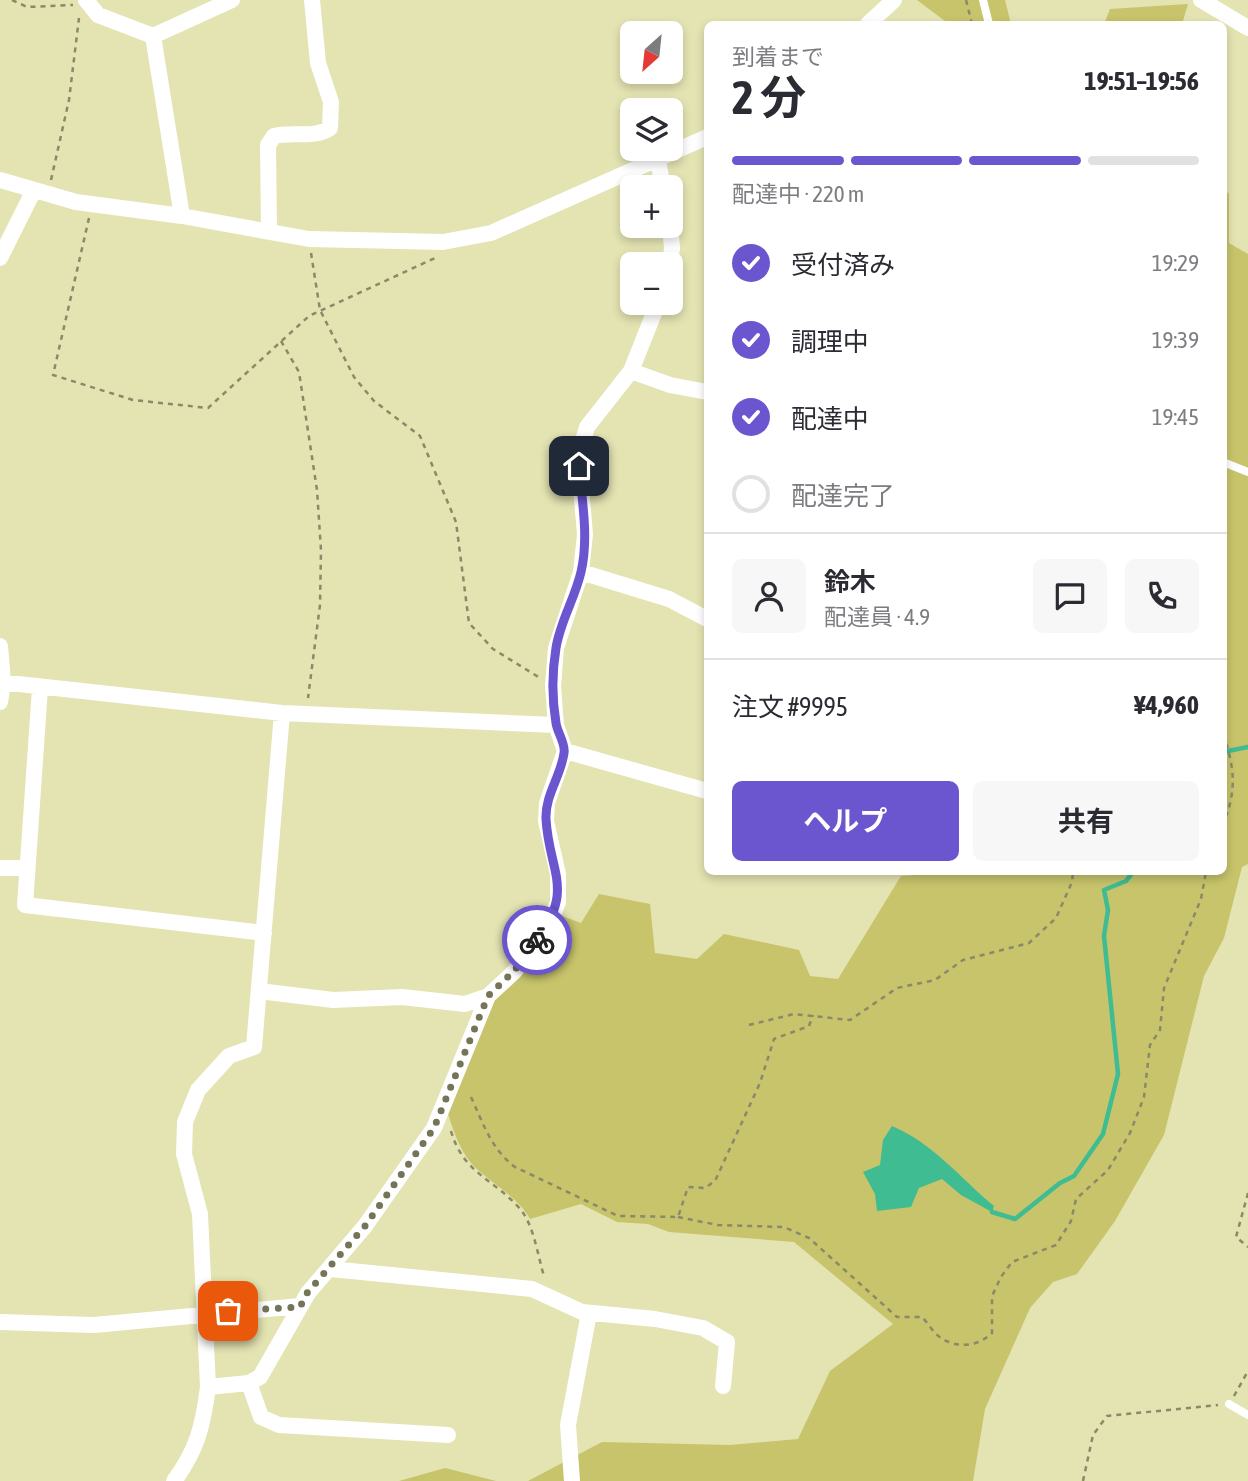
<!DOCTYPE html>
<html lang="ja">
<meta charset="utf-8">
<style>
:root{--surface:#fff;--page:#f7f7f7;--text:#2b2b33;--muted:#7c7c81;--line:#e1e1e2;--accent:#6b56d0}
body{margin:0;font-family:"Asap Condensed","Noto Sans JP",sans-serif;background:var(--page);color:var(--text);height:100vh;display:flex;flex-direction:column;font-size:26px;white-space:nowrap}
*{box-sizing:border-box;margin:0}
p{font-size:23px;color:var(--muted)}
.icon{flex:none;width:38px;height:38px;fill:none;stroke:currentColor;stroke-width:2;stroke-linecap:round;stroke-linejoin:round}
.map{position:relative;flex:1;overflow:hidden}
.panel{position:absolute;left:704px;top:21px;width:523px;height:854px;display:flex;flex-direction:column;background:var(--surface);border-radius:10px;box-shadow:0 4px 10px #0003}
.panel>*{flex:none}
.needle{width:46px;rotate:207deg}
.tools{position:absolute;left:620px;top:21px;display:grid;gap:14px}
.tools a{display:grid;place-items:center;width:63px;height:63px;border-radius:10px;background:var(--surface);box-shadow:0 4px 10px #0003;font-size:35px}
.pin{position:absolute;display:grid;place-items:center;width:60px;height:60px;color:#fff;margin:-30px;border-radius:14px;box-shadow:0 4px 10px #0006}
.courier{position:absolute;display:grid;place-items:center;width:70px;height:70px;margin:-35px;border:5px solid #6b56d0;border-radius:50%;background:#fff;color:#222;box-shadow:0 2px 9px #0007}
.head em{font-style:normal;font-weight:700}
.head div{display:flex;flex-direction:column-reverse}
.head{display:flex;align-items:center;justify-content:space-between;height:119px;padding:0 28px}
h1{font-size:46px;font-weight:700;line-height:52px}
.bar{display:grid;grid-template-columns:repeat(4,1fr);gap:10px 7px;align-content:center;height:84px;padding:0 28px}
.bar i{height:9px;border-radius:5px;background:var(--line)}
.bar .selected{background:var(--accent)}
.bar p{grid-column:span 4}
.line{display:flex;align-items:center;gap:18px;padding:0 28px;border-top:2px solid var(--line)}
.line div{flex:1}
.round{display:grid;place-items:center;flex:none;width:74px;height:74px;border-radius:10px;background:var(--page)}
ol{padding:0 28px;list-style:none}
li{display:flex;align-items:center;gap:21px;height:77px}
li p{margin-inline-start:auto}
li .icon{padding:7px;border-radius:50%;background:var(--accent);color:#fff;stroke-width:4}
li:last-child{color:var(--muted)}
li i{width:38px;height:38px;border:4px solid var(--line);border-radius:50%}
.action{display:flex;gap:14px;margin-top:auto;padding:14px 28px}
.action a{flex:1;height:80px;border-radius:10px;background:var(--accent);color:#fff;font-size:28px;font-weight:700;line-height:80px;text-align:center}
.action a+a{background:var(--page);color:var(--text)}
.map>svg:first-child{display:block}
.green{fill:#c7c46b}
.water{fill:#3fbc91}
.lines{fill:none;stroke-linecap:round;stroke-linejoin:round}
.stream{stroke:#3fbc91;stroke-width:4.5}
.path{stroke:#8a8968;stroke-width:2.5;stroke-dasharray:5 5;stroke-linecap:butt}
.lane{stroke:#fff;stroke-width:8}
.street{stroke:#fff;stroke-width:16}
.done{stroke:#767457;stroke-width:7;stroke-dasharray:0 12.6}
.route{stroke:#6b56d0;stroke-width:9}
</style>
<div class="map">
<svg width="1248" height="1481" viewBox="0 0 1248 1481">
<rect width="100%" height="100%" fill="#e4e3b2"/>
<!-- green -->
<path class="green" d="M 917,0 L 1005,0 L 1011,24 L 949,24 Z
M 1188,4 L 1182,24 L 1104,24 L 1110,9 Z
M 1223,188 L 1229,194 L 1229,243 L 1248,254 L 1248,864 L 1242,867 L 1224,938 L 1204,976 L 1164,1135 L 1115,1221 L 1077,1274 L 1053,1282 L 1030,1308 L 985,1409 L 973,1481 L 528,1481 L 602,1442 L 730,1445 L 798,1439 L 830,1371 L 893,1324 L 794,1242 L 669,1232 L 648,1224 L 617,1222 L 581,1204 L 530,1219 C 518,1198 496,1186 478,1170 C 459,1153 453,1128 445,1105 L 483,1008 L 554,913 L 581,923 L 599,894 L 650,904 L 655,953 L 697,959 L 724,934 L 799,950 L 810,976 L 838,979 L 901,876 L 956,872 L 1223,872 Z
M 445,1468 L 496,1481 L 399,1481 Z"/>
<!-- water -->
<path class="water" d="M 892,1126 C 933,1143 960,1178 994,1206 L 992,1212 L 961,1195 L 942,1179 L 919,1188 L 911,1207 L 877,1211 L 875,1194 L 863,1172 L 880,1165 L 883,1140 Z"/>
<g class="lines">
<!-- stream -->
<path class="stream" d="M 1223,752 L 1248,747
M 992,1212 L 1015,1219 L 1060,1183 L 1074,1176 L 1103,1134 L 1118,1074 L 1104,936 L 1108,910 L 1104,890 L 1126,881 L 1133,872"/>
<!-- path -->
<path class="path" d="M 12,0 L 27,7 L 73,5
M 966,0 L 972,24
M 51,180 L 69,100 L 79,18
M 89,218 L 53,375 L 133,400 L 208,408 L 309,316 L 435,258
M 311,253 L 320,310 L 354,377 L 374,401 L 420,436 L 456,522 L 469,623 L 493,649 L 540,678
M 281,341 L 299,372 L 317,490 L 321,550 L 320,605 L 308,698
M 1223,734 C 1235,768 1237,791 1223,824
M 749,1025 L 794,1014 L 850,1020 L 897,988 L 935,980 L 963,960 L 1029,943 L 1056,918 L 1072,882 L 1073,872
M 471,1097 C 483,1123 491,1149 515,1167 L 618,1216 L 678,1217 L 688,1187 L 705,1188 L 715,1181 L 760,1083 L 774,1039 L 809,1026 L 813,1015
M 451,1131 C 463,1174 496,1180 521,1210 C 534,1226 538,1257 544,1276
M 1248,1193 L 1236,1237 L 1248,1247
M 678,1217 L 718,1225 L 784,1227 L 809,1238 L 897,1317 L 922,1317 C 927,1322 931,1329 936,1334 C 952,1349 977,1348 992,1333 L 992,1296 L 1001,1277 L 1012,1262 L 1056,1245 L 1071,1221 L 1076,1199 L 1108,1170 L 1130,1133 L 1144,1097 L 1150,1045 L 1160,1030 L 1164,988 L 1201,899 L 1206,872
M 1234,1396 L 1248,1371
M 1083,1481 L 1093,1435 L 1107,1416 L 1218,1405"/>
<!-- lane -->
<path class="lane" d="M 983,0 L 989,24
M 1223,462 L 1248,472
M 1229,1404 L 1248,1415"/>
<!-- street -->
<path class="street" d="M 86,0 L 98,15 L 153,36
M 1201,0 L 1248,28
M 868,24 L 894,0
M 658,161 L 663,187
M 0,180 L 76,202 L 182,216 L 309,239 L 443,242 L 491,233 L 707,137
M 182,216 L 153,36 L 232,0
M 269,231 L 268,145 L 274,136 C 292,131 315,139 330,128 L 331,102 L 318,63 L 312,0
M 0,258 L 34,190
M 670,264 L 672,248 L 670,226
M 631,371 L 670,385 L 707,392
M 581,572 L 669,599 L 707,619
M 0,646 L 3,682 L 0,702
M 0,682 L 282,713 L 556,725
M 40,688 L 25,905 L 264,933
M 565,751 L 707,791
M 0,868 L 25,868
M 259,991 L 333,1000 L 402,997 L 465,1004 L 488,996
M 331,1269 L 532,1289 L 582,1312 L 655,1319 L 703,1328 L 727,1342 L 723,1386
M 0,1322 L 94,1325 L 300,1306
M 249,1383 L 261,1417 L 279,1425 L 448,1435
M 208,1387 L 249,1383 L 260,1377 L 308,1293 L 365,1226 L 434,1128 L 488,996 L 515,971 L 549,925 L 558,902 L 558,874 L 546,821 L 547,803 L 565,751 L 556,725 L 553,686 L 556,648 L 581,572 L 585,534 L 579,466 L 581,447 L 587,427 L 631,371 L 658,303
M 174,1481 C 197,1450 203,1426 208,1387 L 200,1214 L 184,1154 L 185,1122 L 198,1090 L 229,1056 L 254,1047 L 282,713
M 572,1481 L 568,1425 L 589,1313"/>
</g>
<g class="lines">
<!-- done -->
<path class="done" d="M 228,1311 L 300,1307 L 307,1293 L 365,1226 L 434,1128 L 488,996 L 514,971 L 537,940"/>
<!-- route -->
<path class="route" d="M 537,940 C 575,889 549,872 546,819 C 545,795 561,776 564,753 C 566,744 557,732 556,723 C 552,699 552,672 556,648 C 560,622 575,598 581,572 C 589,538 582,501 579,466"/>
</g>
</svg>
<div class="tools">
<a><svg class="needle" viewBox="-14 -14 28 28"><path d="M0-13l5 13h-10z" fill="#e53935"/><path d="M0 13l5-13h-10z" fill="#7c7c81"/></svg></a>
<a><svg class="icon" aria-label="layers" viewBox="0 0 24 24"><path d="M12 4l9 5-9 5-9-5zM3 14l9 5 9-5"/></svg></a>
<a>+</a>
<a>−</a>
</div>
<div class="pin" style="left:228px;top:1311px;background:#ea580c"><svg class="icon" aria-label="bag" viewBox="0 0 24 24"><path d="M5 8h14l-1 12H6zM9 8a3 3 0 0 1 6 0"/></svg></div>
<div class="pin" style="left:579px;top:466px;background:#1f2937"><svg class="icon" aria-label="home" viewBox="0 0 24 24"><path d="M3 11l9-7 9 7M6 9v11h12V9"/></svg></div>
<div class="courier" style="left:537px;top:940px"><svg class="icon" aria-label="bike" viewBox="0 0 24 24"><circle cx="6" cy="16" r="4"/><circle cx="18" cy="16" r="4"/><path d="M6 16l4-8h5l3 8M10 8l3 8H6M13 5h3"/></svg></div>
<section class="panel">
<div class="head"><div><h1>2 分</h1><p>到着まで</p></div><em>19:51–19:56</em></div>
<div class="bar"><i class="selected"></i><i class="selected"></i><i class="selected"></i><i></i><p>配達中 · 220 m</p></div>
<ol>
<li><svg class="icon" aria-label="check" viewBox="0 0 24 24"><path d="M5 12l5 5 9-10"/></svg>受付済み<p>19:29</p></li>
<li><svg class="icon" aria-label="check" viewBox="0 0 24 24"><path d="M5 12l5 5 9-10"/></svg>調理中<p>19:39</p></li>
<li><svg class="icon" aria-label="check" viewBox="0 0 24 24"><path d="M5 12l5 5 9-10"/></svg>配達中<p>19:45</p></li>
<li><i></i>配達完了</li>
</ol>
<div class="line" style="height:126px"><a class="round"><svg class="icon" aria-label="person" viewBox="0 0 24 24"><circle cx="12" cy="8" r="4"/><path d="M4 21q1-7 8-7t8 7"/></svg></a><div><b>鈴木</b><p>配達員 · 4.9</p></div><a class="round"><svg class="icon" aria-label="chat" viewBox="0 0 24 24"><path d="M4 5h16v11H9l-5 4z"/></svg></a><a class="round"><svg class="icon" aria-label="phone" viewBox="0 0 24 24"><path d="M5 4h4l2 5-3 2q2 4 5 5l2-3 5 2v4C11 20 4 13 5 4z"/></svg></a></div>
<div class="line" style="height:91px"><div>注文 #9995</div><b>¥4,960</b></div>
<div class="action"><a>ヘルプ</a><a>共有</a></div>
</section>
</div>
